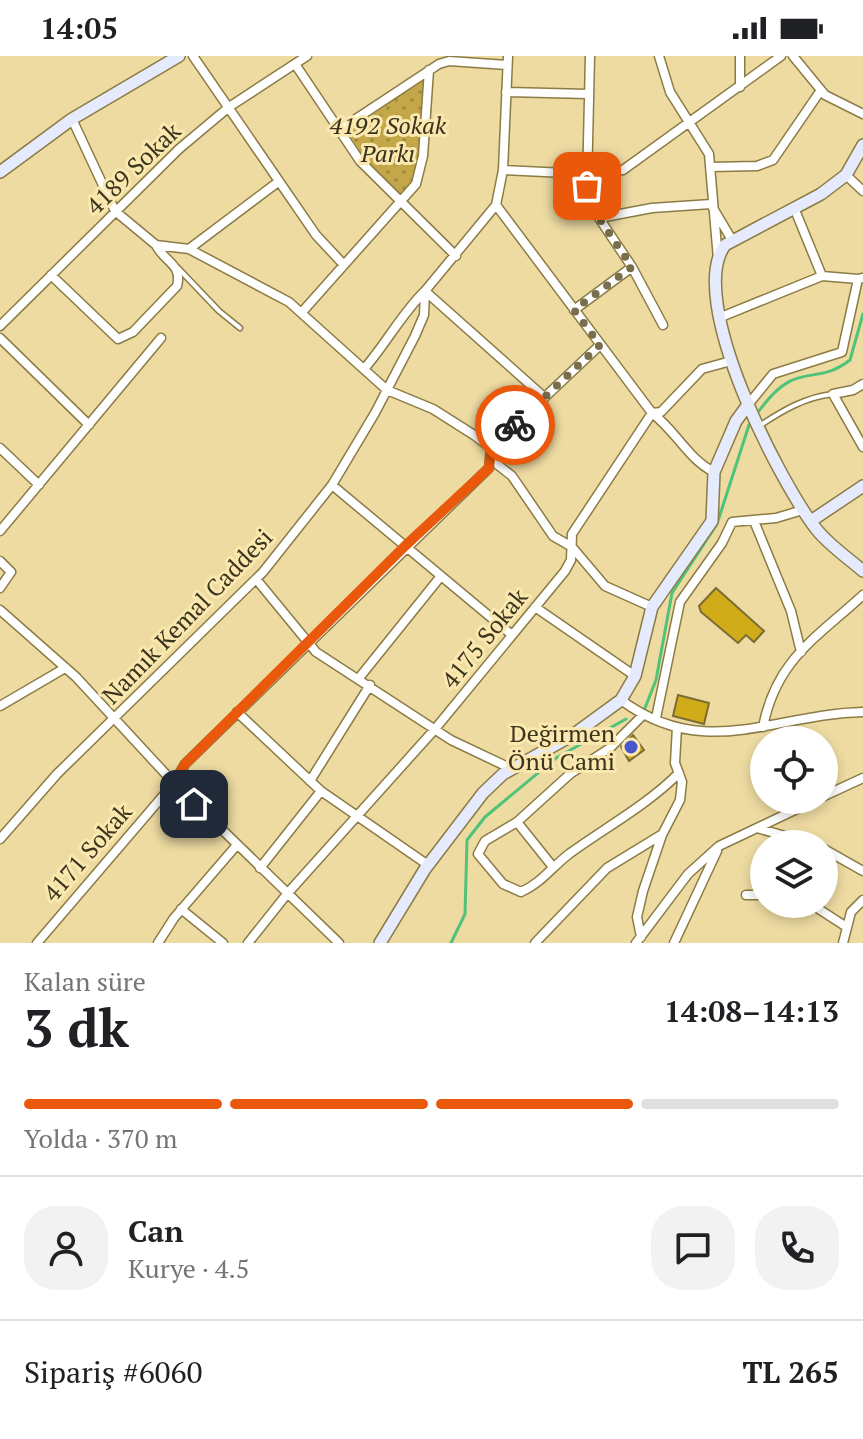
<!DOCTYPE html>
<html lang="tr">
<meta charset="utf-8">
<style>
:root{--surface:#fff;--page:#f2f2f2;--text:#202124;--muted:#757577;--line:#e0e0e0;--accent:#ea580c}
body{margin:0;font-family:"PT Serif",serif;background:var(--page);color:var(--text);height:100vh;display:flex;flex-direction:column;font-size:30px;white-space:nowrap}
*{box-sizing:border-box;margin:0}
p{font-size:26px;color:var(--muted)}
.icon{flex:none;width:44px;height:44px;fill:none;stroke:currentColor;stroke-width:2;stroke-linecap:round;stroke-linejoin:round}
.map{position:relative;height:887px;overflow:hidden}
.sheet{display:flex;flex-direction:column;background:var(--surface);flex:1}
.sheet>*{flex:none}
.buttons{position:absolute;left:750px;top:670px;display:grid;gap:16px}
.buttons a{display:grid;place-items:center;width:88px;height:88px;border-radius:50%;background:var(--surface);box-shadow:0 4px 12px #0003;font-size:40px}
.pin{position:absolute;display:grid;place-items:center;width:68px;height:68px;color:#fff;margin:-34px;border-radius:16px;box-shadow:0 4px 12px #0006}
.courier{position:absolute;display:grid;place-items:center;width:80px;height:80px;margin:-40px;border:6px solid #ea580c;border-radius:50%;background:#fff;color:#222;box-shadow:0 2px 10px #0007}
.summary em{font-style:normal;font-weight:700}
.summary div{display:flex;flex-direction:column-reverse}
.summary{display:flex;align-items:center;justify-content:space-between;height:136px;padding:0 24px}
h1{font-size:52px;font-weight:700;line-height:60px}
.bar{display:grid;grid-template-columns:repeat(4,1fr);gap:12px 8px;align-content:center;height:96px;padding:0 24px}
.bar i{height:10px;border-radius:6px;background:var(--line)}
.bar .active{background:var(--accent)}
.bar p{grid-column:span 4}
.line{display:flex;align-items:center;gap:20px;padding:0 24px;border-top:2px solid var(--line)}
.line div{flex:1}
.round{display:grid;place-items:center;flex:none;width:84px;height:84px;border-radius:32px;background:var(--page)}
.status{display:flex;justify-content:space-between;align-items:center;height:56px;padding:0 40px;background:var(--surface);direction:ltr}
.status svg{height:22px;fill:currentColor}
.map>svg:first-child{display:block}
.park{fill:url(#park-dots)}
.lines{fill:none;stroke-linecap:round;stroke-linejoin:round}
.stream{stroke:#4fc379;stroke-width:3}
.building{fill:#d1ac19;stroke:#7b6b35;stroke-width:2}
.lane-casing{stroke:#8b7b45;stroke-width:7}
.street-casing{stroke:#8b7b45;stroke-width:11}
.secondary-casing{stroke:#8b7b45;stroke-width:14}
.lane{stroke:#fff;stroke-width:4}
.street{stroke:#fff;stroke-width:8}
.secondary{stroke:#e5eafd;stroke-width:11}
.done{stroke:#796e4c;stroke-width:8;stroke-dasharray:0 14.4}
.route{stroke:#ea580c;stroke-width:10}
.poi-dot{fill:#4757cb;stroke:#fae8af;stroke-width:3}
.labels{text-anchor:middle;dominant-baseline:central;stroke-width:6;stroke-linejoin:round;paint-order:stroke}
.park-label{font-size:24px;font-style:italic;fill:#3a331e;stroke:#fae8af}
.street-label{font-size:24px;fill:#3b341e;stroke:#fae8af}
.poi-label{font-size:24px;fill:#3b341e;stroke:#fae8af;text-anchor:end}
</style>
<div class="status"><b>14:05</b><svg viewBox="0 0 49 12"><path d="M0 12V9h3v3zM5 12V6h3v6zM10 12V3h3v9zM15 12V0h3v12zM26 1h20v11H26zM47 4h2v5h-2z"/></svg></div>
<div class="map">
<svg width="863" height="887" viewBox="0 0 863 887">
<defs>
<pattern id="park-dots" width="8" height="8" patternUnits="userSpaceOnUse" patternTransform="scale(2)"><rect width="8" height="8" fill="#c3a749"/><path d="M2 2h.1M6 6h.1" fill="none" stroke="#a0893c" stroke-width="1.8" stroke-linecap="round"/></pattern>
</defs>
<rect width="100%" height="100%" fill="#eddba2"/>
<!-- park -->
<path class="park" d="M 419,25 L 424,26 C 421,58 428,119 400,139 L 365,104 L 348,76 Z"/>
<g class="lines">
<!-- stream -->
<path class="stream" d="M 759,355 C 797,302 814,332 850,304 L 863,258
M 645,652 L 656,624 L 672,537 L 717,468 L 749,369
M 451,887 L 465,858 L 467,784 L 485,761 L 556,702 L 626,663"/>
</g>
<!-- building -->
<path class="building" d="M 716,532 L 764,575 L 754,586 L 746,579 L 738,587 L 701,556 L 699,550 Z
M 678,639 L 709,647 L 704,668 L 673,660 Z
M 633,679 L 644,694 L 629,705 L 621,691 Z"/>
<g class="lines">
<!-- lane casing -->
<g class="lane-casing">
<path id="lane" d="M 178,212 L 219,255 L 240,272
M 759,370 C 782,355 805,341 833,338"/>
</g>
<!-- street casing -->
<g class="street-casing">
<path id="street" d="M 193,0 L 316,179 L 344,209
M 590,0 L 587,130 L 599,162 L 632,211 L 663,269
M 659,0 L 670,36 L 709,98 L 718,203
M 740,0 L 740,31
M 793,0 L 825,39 L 863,58
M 295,8 L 360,105 L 456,200
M 506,36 L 588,38
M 72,63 L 115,155 L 156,189 L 189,193 L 289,246 L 387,334 L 433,353 L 474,379 L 491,392 L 498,409 L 512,420 L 553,480 L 572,491 L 605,530 L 652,551
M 339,74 L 439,8 L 449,5 L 507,9
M 711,111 L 757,110 L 773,104 L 821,34
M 503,114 L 586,118 L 623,114 L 781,0
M 846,119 L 863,135
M 496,149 L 652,357 C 676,375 688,403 714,416
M 713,152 L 732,184
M 795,154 L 822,220 L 858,223
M 599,162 L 652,152 L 711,148
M 189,193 L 278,126
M 51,219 L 118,283 L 133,276 L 177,230 C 183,208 164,206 156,189
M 574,254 L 632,211
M 303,255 L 416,128 L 423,100 L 429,14
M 721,261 L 822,220
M 0,270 L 179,93 L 229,51 L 307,0
M 0,282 L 89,369
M 364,313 C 386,288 402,257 425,235 L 544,341
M 863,328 L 853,334 L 833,338 L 863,391
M 747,350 L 773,318 L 842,296 L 858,223 L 863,222
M 0,392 L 39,429
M 332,429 L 512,579
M 754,465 L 791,555 L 801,596
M 0,475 L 161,282
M 0,505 L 11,516 L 0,532
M 256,523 L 316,596 L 451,684 L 512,713
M 535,551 L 635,620
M 0,554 L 76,621 L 174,727 L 339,887
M 359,622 L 441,520
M 621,644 C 705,706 773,658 863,656
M 0,650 L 65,612
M 237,656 L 321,735 L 428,809
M 643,659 L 610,692 L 570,718 L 517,766 L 485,785 L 478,798 L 503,828 L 521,836 C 540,828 552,811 569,798 C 606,771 646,750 679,717
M 656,662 L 680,546 L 722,487 L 732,466 L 776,462 L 803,454
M 763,671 C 776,604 816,582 863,539
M 310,725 L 370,629
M 824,740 L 863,722
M 517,766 L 553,811
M 757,772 L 813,788
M 0,783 L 57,718 L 263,516 L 332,429 L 375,357 L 415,280 L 424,259 L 425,235 L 496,149 L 503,114 L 508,0
M 824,793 L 863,815
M 260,812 L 321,735
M 746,839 L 764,839
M 811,848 L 845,870
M 181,853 L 223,887
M 641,881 L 637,861 L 643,835 L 662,779 L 680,744 L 682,726 L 675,707 L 677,671
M 37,887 L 174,727 L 185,708 L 489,412 L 491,392 L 600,289
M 158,887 L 174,862 L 236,790
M 248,887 L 287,838 L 435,673 L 565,515 L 571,504 L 572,478 L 652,357 L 661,356 L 702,313 L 731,305
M 535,887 L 607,812 L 661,779
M 636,887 L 688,818 L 719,790 L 816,744
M 674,887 L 717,795
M 843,887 L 851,856 L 863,844"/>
</g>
<!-- secondary casing -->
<g class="secondary-casing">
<path id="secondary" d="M 863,89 L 846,119 L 821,138 L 725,189 C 685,243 780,427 817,474 C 829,489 848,502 863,515
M 0,116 L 72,63 L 179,0
M 811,465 L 863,430
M 380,887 L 425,813 L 483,737 L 503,718 L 573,679 L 621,644 L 635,620 L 652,551 L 712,465 L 714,416 L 736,365 L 747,350"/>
</g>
<!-- lane -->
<use href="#lane" class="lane"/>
<!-- street -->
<use href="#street" class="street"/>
<!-- secondary -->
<use href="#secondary" class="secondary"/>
</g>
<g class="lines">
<!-- done -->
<path class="done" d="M 515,369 L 600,289 L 574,254 L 632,211 L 599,162 L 587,130"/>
<!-- route -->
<path class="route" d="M 194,748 L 174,727 L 185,708 L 406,489 L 489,412 L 491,392 L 515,369"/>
</g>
<!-- markers -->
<circle class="poi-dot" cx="631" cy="691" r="8"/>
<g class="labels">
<!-- park labels -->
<g class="park-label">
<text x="388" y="69">4192 Sokak<tspan x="388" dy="28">Parkı</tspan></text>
</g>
<!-- street labels -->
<g class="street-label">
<text transform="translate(133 112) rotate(-44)">4189 Sokak</text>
<text transform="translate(187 560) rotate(-46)">Namık Kemal Caddesi</text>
<text transform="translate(484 582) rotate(-51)">4175 Sokak</text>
<text transform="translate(87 796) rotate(-49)">4171 Sokak</text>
</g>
<!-- poi labels -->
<g class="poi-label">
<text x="615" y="677">Değirmen<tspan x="615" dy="28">Önü Cami</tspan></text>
</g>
</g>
</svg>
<div class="buttons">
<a><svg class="icon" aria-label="locate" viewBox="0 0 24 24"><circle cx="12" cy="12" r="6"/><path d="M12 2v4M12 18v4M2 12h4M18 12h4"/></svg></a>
<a><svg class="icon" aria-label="layers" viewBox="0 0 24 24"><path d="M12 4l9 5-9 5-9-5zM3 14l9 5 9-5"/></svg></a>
</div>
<div class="pin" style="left:587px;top:130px;background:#ea580c"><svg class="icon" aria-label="bag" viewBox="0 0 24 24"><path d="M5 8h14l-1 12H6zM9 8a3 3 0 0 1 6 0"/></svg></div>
<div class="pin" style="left:194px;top:748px;background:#1f2937"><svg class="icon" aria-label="home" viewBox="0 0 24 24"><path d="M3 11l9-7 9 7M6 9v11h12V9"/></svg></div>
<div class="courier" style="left:515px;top:369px"><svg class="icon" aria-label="bike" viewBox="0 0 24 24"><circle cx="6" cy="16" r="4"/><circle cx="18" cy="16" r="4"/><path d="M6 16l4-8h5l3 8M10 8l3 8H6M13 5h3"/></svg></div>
</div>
<section class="sheet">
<div class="summary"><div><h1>3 dk</h1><p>Kalan süre</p></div><em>14:08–14:13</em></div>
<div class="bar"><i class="active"></i><i class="active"></i><i class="active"></i><i></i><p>Yolda · 370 m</p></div>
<div class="line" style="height:144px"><a class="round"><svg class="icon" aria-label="person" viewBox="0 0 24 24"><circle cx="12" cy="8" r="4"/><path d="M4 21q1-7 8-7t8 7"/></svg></a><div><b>Can</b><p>Kurye · 4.5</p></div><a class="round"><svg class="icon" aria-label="chat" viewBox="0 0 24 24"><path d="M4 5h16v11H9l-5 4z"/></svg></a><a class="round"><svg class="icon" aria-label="phone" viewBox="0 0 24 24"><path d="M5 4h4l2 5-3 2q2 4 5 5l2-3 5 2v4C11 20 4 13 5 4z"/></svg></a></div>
<div class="line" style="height:104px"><div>Sipariş #6060</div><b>TL 265</b></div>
</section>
